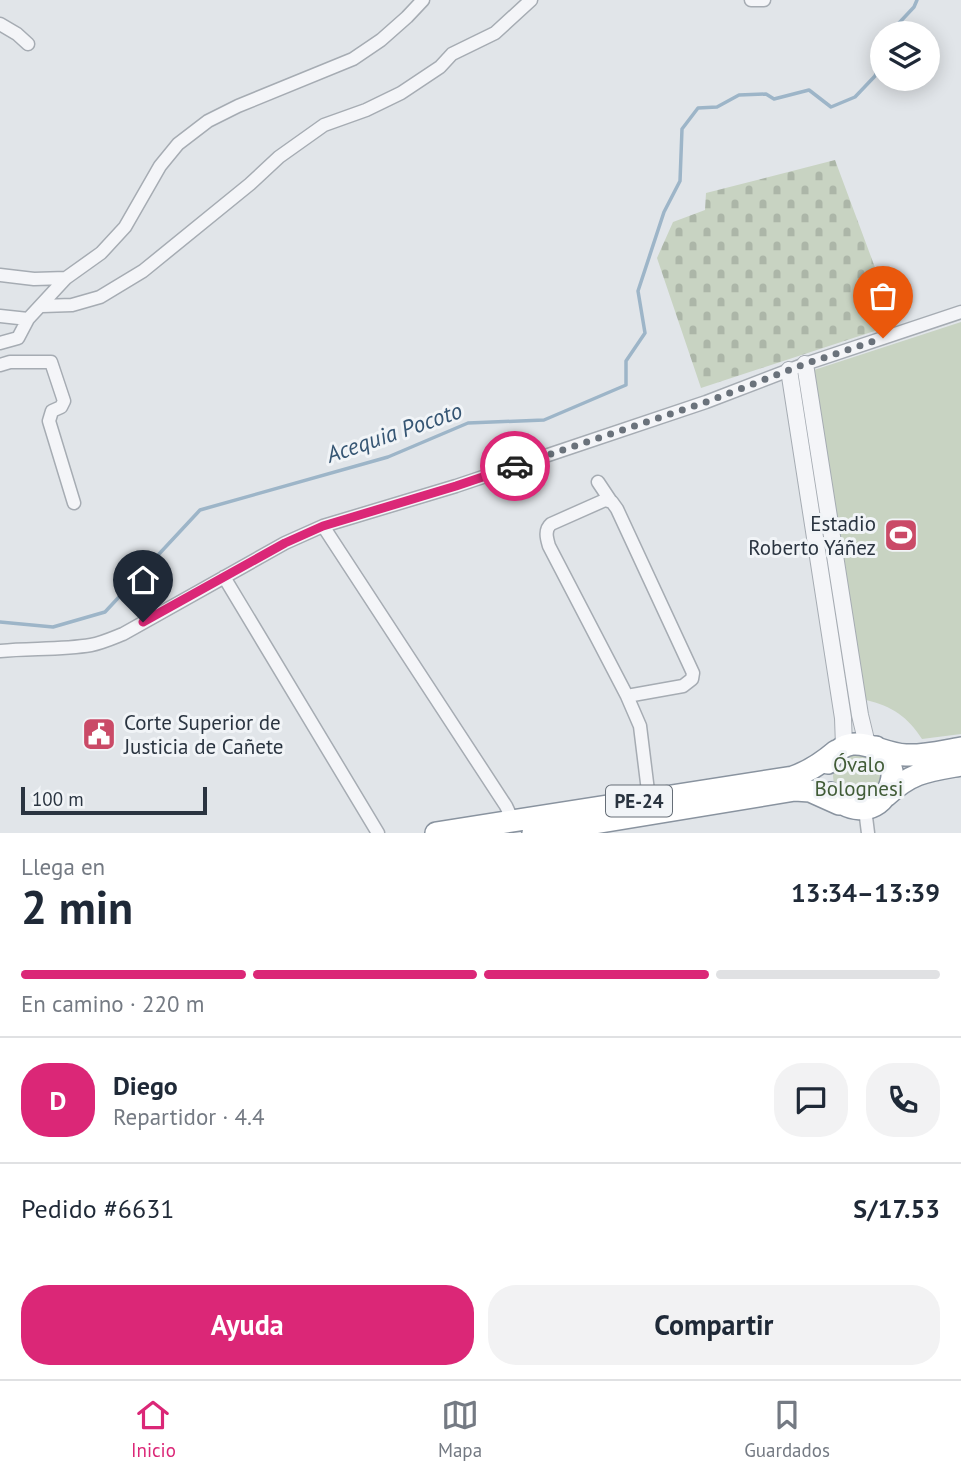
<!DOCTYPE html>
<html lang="es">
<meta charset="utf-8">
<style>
:root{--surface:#fff;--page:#f2f2f3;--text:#1f2937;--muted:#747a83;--line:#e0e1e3;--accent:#db2777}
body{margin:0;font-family:"PT Sans",sans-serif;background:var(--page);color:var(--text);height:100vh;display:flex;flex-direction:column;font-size:26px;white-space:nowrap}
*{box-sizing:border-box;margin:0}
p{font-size:23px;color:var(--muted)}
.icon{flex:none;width:38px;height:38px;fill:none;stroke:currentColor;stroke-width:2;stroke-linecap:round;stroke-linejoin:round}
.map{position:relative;height:833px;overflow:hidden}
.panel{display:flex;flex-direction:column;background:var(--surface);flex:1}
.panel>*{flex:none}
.buttons{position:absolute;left:870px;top:21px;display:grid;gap:14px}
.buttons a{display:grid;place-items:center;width:70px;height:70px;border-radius:50%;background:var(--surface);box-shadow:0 4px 18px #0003;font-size:35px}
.scale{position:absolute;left:21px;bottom:18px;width:186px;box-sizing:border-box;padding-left:7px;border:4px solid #2a3440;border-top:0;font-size:19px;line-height:24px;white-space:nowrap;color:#2a3440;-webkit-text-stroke:5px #f1f4f7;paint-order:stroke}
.pin{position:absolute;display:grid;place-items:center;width:60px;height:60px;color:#fff;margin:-72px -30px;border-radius:50% 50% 50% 0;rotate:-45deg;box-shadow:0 0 7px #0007}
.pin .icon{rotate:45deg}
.courier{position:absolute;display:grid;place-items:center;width:70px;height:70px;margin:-35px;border:5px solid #db2777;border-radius:50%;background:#fff;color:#222;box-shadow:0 2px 9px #0007}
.head em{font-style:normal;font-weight:800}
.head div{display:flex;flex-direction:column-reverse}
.head{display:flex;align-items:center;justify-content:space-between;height:119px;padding:0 21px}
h1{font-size:46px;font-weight:800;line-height:52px}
.bar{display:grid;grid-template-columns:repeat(4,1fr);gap:10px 7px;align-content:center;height:84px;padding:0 21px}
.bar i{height:9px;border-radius:5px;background:var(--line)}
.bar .on{background:var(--accent)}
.bar p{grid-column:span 4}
.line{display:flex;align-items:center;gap:18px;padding:0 21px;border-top:2px solid var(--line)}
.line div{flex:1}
.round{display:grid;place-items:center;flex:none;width:74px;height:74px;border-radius:28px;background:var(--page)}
.primary-button{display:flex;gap:14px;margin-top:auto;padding:14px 21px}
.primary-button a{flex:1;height:80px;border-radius:28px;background:var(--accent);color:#fff;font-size:28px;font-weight:800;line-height:80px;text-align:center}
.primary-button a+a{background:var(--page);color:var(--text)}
.dock{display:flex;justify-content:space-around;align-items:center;height:98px;border-top:2px solid var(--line);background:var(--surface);font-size:19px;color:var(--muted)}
.dock a{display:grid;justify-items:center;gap:4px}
.dock .on{color:var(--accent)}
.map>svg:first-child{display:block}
.green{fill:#c8d3c2}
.cemetery{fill:url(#cemetery-stones)}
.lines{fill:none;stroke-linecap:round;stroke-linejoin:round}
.stream{stroke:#9db5c8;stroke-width:3.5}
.minor-casing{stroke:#a6acb3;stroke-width:15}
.tertiary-casing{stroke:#a6acb3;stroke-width:18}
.trunk-casing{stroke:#89939f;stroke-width:24}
.minor{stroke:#f4f5f8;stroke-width:12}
.tertiary{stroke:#f4f5f8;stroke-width:16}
.trunk{stroke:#fff;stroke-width:21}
.done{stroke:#6a727b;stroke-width:7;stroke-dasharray:0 12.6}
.route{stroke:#db2777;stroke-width:9}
.labels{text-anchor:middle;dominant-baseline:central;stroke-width:6;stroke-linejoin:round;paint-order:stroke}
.shield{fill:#f1f4f7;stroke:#666e77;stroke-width:2}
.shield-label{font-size:19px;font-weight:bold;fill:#2a3440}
.poi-label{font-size:21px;fill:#2a3440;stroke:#f1f4f7;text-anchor:end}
.park-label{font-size:21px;fill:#415c37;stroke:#f1f4f7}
.water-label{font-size:23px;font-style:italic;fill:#355573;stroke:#f1f4f7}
</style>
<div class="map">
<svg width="961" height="833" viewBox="0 0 961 833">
<defs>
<pattern id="cemetery-stones" width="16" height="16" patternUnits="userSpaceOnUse" patternTransform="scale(1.75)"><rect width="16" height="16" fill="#c8d3c2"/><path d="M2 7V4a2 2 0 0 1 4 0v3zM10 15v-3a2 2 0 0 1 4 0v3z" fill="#acb6a8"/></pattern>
</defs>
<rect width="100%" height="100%" fill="#e1e5e9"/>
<!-- green -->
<path class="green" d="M 961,322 L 961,734 L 922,739 C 908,717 892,706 866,700 L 814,370 Z
M 854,751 L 877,757 L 884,780 L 870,799 L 854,801 L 834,784 L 833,776 L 834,767 Z"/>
<!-- cemetery -->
<path class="cemetery" d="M 835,160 L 896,324 L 701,388 L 657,258 L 673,222 L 705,210 L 706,193 Z"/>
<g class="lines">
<!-- stream -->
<path class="stream" d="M 894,33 L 899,23 L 914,7 L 917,0
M 0,622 L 53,627 L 105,612 L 200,510 L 388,457 L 468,423 L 544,420 L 626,385 L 626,361 L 645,333 L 638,291 L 664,212 L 680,181 L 682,129 L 698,108 L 717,107 L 739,95 L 766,94 L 774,99 L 809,90 L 831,107 L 855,97 L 875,76 L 882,60"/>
<!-- minor casing -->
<g class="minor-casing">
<path id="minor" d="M 751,0 L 764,0
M 0,24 L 17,34 L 28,44
M 0,275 L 34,279 L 66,278
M 42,306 L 72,305 L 100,297 L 143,271 L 250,184 L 279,157 L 324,125 L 366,110 L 401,93 L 440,67 L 452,54 L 495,33 L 531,0
M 0,316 L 28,319
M 0,343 L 18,338 L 28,319 L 66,278 L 101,253 L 125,227 L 160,166 L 178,144 L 208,121 L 238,106 L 353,59 L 381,40 L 407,17 L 423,0
M 0,365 L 10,362 L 51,362 L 64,401 L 61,407 L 52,411 L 49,421 L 74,503
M 598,482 L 610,500
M 323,526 L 506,806 L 513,821
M 224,577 L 378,833
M 0,651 C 30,648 61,650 91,645 C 102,643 113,638 123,634 L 285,543 L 323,526 L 456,486 L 706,402 L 805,364 L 961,312
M 627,696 L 683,686 L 692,679 L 693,673 L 617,509 L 612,502 L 605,500 L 551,524 C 544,530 547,539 549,546 L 627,696 L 640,726 L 649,799
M 865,809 L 868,833"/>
</g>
<!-- tertiary casing -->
<g class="tertiary-casing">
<path id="tertiary" d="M 805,364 L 860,715 L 867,744
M 789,370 L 843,718 L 844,746"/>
</g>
<!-- trunk casing -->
<g class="trunk-casing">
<path id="trunk" d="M 828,763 C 850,726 876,754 906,755 C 925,756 943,751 961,748
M 830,793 C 845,812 874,816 887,793 C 890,786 893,778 892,771 C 890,761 883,754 876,747
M 886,796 C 912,772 927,771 961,765
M 436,833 L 793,777 C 810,771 822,763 836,751
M 533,833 L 795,790 L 810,791 L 839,804"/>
</g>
<!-- minor -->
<use href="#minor" class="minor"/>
<!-- tertiary -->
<use href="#tertiary" class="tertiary"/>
<!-- trunk -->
<use href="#trunk" class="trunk"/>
</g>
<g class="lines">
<!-- done -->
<path class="done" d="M 515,466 L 706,402 L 805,364 L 883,338"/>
<!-- route -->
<path class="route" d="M 143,622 L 285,543 L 323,526 L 456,486 L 515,466"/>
</g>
<!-- icons -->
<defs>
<g id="stadium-square" transform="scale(1.75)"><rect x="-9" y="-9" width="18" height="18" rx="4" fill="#ca4a67" stroke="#f1f4f7"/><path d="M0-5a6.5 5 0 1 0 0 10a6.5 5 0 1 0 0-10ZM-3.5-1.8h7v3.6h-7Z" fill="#fff"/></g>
<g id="civic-square" transform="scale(1.75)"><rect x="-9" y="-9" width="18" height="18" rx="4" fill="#ca4a67" stroke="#f1f4f7"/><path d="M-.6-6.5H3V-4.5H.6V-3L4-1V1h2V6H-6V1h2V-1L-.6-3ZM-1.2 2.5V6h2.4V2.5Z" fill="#fff"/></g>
</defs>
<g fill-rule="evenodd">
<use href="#stadium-square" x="901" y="535"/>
<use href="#civic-square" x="99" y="734"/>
</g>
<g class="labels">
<!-- shield labels -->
<rect class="shield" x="606" y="785.5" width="66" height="31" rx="5"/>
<g class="shield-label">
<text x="639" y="801">PE-24</text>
</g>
<!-- poi labels -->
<g class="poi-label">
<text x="876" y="523">Estadio<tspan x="876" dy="24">Roberto Yáñez</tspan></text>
<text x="124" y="722" text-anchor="start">Corte Superior de<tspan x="124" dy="24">Justicia de Cañete</tspan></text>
</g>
<!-- park labels -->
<g class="park-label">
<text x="859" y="764">Óvalo<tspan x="859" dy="24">Bolognesi</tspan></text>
</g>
<!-- water labels -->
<g class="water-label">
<text transform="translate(394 432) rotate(-19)">Acequia Pocoto</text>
</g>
</g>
</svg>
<div class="buttons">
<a><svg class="icon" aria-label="layers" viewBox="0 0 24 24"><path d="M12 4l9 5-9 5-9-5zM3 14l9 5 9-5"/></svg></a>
</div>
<div class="scale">100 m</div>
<div class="pin" style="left:883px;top:338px;background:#ea580c"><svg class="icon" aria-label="bag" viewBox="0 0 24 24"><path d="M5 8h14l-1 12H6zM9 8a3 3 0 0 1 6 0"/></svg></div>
<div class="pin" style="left:143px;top:622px;background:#1f2937"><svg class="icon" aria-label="home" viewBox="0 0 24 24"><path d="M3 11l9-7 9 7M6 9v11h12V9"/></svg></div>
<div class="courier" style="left:515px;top:466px"><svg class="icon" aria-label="car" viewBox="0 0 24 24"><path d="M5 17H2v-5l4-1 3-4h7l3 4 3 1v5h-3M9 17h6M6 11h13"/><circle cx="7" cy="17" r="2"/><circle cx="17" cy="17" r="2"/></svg></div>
</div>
<section class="panel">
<div class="head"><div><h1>2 min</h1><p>Llega en</p></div><em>13:34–13:39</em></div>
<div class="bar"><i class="on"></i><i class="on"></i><i class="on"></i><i></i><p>En camino · 220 m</p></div>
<div class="line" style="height:126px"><b class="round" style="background:var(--accent);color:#fff">D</b><div><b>Diego</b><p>Repartidor · 4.4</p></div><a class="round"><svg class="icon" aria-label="chat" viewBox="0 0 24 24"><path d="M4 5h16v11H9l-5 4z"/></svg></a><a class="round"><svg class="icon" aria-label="phone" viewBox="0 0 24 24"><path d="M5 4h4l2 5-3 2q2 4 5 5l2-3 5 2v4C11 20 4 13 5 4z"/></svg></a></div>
<div class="line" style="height:91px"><div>Pedido #6631</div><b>S/17.53</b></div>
<div class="primary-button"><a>Ayuda</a><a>Compartir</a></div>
</section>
<nav class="dock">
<a class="on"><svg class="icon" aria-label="home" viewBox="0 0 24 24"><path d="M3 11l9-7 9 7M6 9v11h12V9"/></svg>Inicio</a>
<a><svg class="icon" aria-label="map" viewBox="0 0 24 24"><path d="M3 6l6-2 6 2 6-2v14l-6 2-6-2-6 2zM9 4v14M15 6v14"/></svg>Mapa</a>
<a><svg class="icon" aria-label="saved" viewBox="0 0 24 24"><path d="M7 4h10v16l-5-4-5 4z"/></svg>Guardados</a>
</nav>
